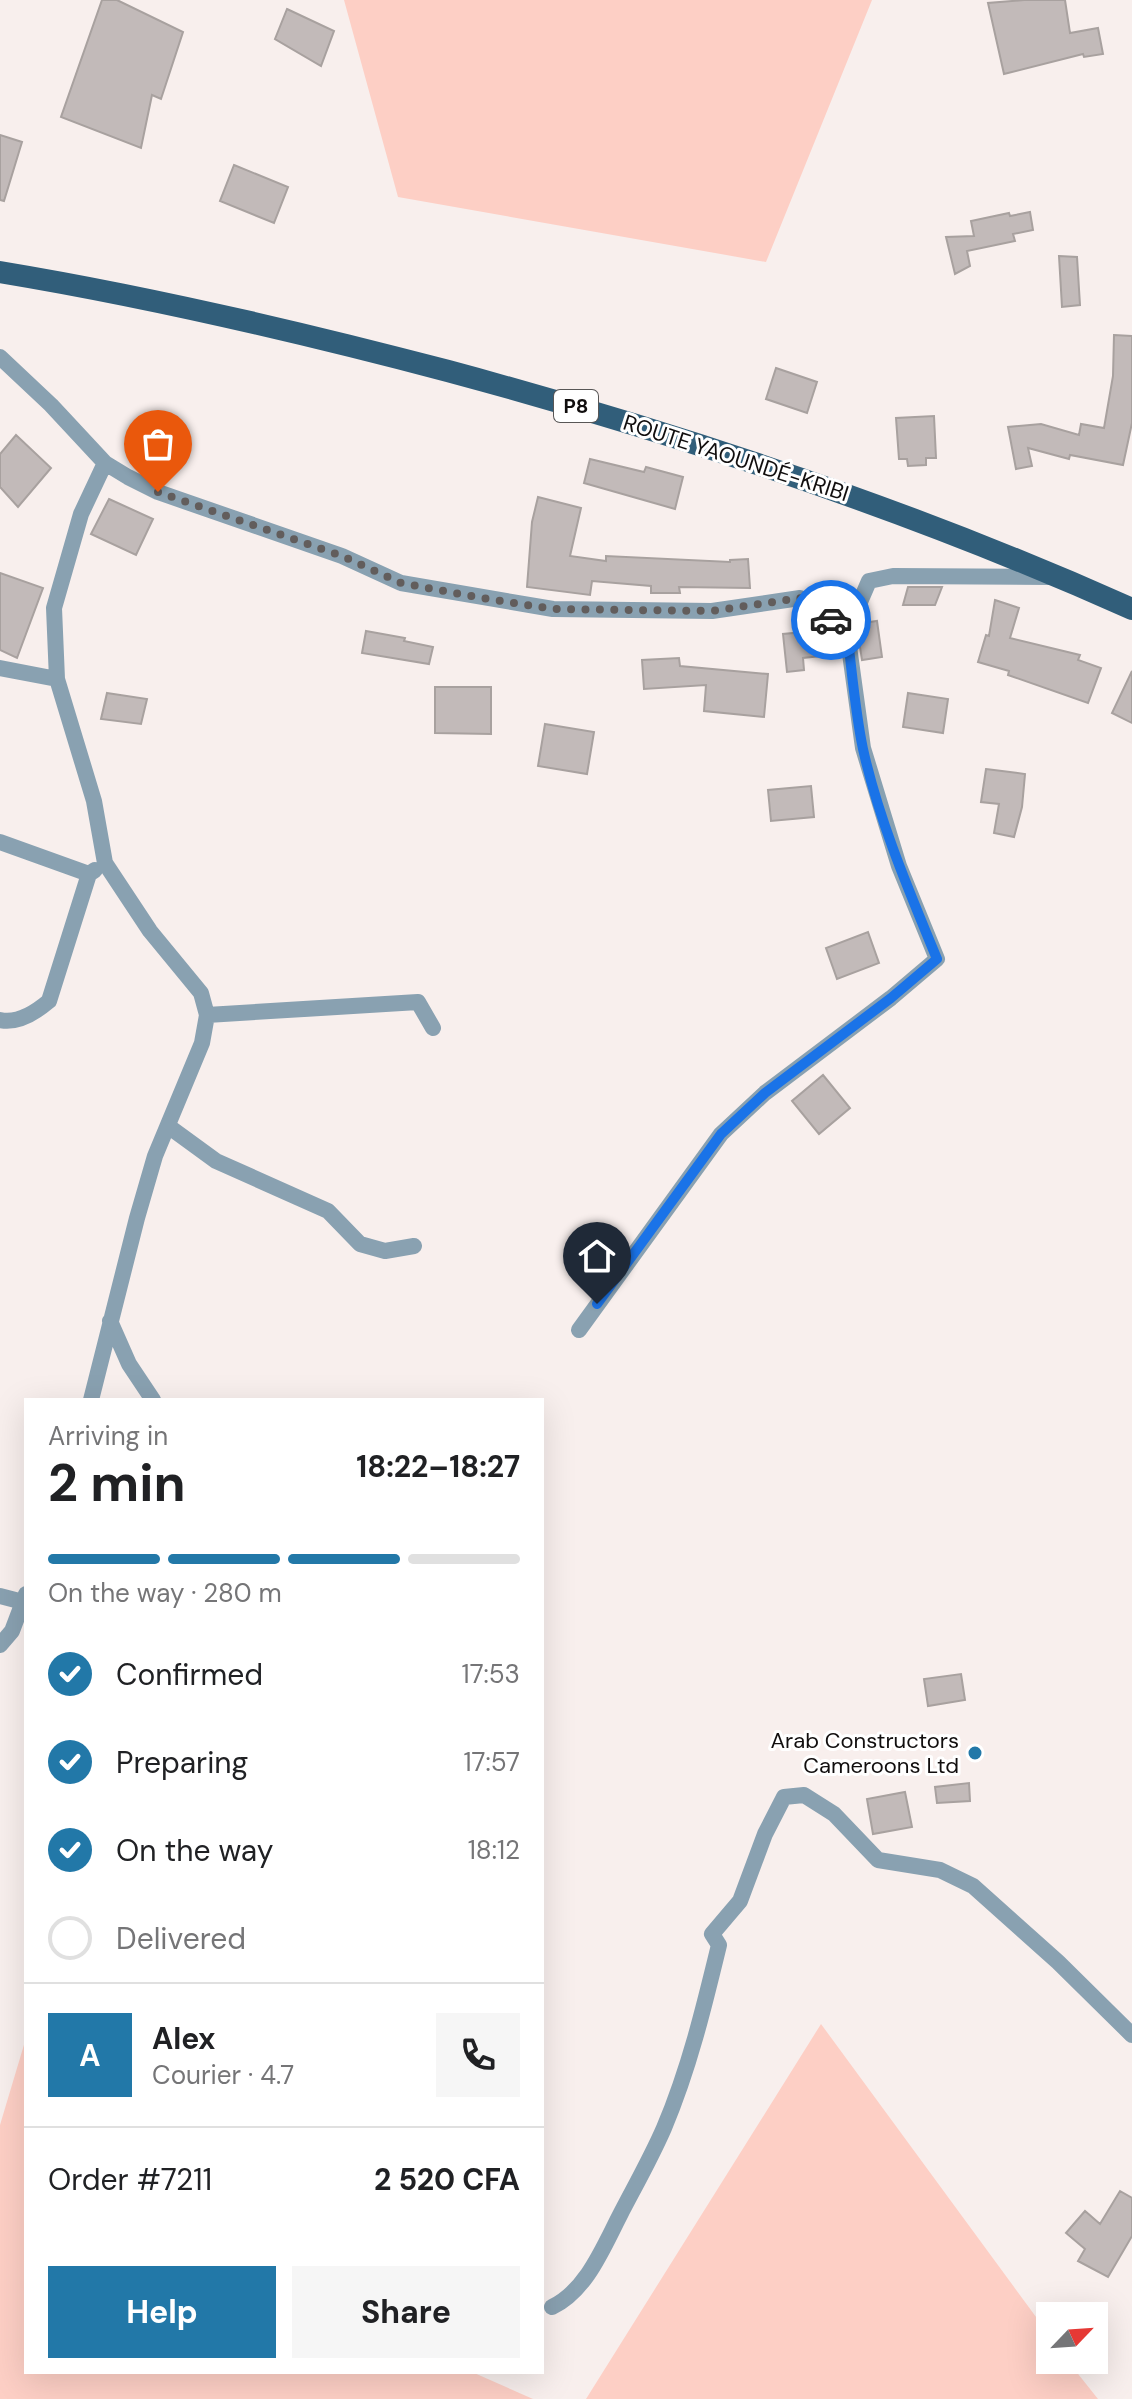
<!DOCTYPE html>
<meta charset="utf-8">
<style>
:root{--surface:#fff;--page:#f6f6f6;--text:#202124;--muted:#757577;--line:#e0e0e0;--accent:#2278a8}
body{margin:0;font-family:"DM Sans",sans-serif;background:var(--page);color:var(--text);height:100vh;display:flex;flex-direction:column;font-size:30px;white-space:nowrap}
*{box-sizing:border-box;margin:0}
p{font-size:26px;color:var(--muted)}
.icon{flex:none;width:44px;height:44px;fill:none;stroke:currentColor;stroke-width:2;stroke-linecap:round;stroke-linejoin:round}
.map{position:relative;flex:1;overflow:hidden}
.sheet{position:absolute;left:24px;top:1398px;width:520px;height:976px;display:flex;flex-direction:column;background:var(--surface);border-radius:0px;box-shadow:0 8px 32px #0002}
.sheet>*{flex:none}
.needle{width:52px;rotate:65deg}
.fabs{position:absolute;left:1036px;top:2302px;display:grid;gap:16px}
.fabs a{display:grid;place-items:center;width:72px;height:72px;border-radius:0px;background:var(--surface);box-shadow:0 8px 32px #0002;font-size:40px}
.pin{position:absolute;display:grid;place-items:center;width:68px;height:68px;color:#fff;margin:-82px -34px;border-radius:50% 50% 50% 0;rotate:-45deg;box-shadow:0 0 8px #0007}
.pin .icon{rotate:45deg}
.courier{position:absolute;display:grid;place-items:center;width:80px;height:80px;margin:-40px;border:6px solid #1a73e8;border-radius:50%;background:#fff;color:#222;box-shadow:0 2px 10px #0007}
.head em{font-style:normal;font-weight:700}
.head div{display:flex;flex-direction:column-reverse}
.head{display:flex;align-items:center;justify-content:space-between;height:136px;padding:0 24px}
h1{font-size:52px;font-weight:700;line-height:60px}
.bar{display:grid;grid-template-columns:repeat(4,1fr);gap:12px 8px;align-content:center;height:96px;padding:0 24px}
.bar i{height:10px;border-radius:6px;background:var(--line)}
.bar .selected{background:var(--accent)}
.bar p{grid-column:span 4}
.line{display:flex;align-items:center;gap:20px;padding:0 24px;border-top:2px solid var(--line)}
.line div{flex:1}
.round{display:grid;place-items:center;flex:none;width:84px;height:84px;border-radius:0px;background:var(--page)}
ol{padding:0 24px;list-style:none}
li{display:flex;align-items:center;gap:24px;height:88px}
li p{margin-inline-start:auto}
li .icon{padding:8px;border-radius:50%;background:var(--accent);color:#fff;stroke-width:4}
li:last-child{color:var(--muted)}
li i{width:44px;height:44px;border:4px solid var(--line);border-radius:50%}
.cta{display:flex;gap:16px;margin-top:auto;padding:16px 24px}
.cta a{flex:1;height:92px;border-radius:0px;background:var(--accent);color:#fff;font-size:32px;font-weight:700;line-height:92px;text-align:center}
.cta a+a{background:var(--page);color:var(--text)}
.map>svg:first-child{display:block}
.green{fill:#fdcfc5}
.building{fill:#c2bab9;stroke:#a8a19f;stroke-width:2}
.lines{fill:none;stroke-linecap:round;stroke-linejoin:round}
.minor{stroke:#89a1b1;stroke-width:16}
.primary{stroke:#315e7a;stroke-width:22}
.done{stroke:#625d5c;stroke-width:8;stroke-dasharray:0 14.4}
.route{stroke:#1a73e8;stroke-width:10}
.poi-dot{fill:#2278a8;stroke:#fff;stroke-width:3}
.labels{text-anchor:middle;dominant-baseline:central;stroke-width:6;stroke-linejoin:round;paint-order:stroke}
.shield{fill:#fff;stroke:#585656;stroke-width:2}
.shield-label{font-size:20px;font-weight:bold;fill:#110e0e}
.street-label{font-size:22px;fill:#110e0e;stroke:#fff}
.poi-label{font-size:22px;fill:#110e0e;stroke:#fff;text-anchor:end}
</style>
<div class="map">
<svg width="1132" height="2399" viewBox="0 0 1132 2399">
<rect width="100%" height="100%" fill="#f8efed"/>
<!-- green -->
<path class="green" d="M 344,0 L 872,0 L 766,262 L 398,197 Z
M 821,2024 L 1050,2336 L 1050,2360 L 1067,2360 L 1098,2399 L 586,2399 Z
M 26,2038 L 26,2372 L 472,2372 L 533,2399 L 0,2399 L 0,2125 Z"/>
<!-- building -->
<path class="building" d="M 102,0 L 117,0 L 183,32 L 161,99 L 152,95 L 141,148 L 61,117 Z
M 1024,0 L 1065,0 L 1070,33 L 1098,28 L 1103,54 L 1084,57 L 1083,54 L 1004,74 L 988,3 Z
M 287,9 L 334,31 L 321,66 L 275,39 Z
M 0,135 L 22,142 L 4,201 L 0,200 Z
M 234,165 L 288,187 L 274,223 L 220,201 Z
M 1030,212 L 1033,230 L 1013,234 L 1015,241 L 967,251 L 970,266 L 955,274 L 946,237 L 974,236 L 971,221 L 1009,213 L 1010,216 Z
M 1059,256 L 1077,257 L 1080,305 L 1062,307 Z
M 1114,335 L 1132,336 L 1132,423 L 1123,465 L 1070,455 L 1069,459 L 1028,448 L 1032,466 L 1016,469 L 1008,427 L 1041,424 L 1079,435 L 1081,424 L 1104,428 L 1113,376 Z
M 776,368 L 817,382 L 807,413 L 766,399 Z
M 934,416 L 936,458 L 926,458 L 926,465 L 908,466 L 907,459 L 899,459 L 896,418 Z
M 16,435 L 51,468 L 18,507 L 0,487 L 0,454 Z
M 590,459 L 644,472 L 646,467 L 683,477 L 675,509 L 584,483 Z
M 538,497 L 581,508 L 570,556 L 606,561 L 606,556 L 730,562 L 730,560 L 748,559 L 750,588 L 679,587 L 680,593 L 651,593 L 651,586 L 592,581 L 590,595 L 527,587 L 532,522 Z
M 109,499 L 153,519 L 136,555 L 91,534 Z
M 0,573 L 43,588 L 17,658 L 0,650 Z
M 908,587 L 942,587 L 935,605 L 903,605 Z
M 995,600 L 1019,608 L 1010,638 L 1080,655 L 1078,660 L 1101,668 L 1088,703 L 1008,675 L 1009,671 L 978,662 L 986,635 L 989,636 Z
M 877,621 L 882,657 L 862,660 L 858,634 L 863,623 Z
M 816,623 L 837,638 L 839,654 L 803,658 L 804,670 L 787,672 L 783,634 L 804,632 L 804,625 Z
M 366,631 L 405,638 L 404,641 L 433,647 L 429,664 L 362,653 Z
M 679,658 L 680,666 L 768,674 L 764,717 L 704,711 L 706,685 L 644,689 L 642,660 Z
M 1132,671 L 1132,723 L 1112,713 Z
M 435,687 L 491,687 L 491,734 L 435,733 Z
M 107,693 L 147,699 L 141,724 L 101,719 Z
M 908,693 L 948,699 L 943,733 L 903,727 Z
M 545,724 L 594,732 L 587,774 L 538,766 Z
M 986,769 L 1025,774 L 1022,807 L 1014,837 L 994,833 L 999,804 L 981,802 Z
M 811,786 L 814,817 L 771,821 L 768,790 Z
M 868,932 L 879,963 L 837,979 L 826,948 Z
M 823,1075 L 850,1108 L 819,1134 L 792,1101 Z
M 961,1674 L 965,1700 L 928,1706 L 924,1679 Z
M 969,1783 L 970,1801 L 937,1803 L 935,1787 Z
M 905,1792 L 912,1827 L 873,1834 L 867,1799 Z
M 1120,2191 L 1132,2198 L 1132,2236 L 1108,2277 L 1078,2261 L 1085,2249 L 1066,2233 L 1085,2211 L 1100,2224 Z"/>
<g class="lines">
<!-- minor -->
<path class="minor" d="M 0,357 L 51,405 L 105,463 L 128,477 L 158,492 L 342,556 L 401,583 L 553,609 L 712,611 L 800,598 L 847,632
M 0,668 L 57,679
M 0,842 L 89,874 L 95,870
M 207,1015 L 418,1002 L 433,1028
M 0,1020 C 18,1024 36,1012 49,1001 L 89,874
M 168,1126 L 216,1161 L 328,1211 L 360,1244 L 385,1251 L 414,1246
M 110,1321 L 129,1364 L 153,1400
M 579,1330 L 721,1134 L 765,1093 L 891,998 L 937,959 L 899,866 L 863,748 L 847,632 L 869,581 L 893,576 L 1051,577
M 91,1400 L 137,1218 L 155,1156 L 202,1043 L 207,1015 L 201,993 L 150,931 L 105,863 L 94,801 L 57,679 L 54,608 L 81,514 L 105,463
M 0,1596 L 23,1602
M 0,1645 L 12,1631 L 26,1594
M 552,2307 C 586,2291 603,2248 620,2215 C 635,2186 651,2158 664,2128 C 689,2069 704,2007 719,1945 L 712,1934 L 740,1901 L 765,1834 L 784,1797 L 804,1795 L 834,1814 L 878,1860 L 940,1870 L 973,1886 L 1058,1962 L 1132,2035"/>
<!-- primary -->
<path class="primary" d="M 0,272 C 151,297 300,332 448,371 C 682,434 911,510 1132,609"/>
</g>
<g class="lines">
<!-- done -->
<path class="done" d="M 158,492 L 342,556 L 401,583 L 482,598 L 553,609 L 712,611 L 800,598 L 831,620"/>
<!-- route -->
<path class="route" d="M 597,1304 L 721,1134 L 765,1093 L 891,998 L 937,959 C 909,891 879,821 863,749 C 855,711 852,671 847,632 L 831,620"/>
</g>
<!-- markers -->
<circle class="poi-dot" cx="975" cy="1753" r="8"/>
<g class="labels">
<!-- shield labels -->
<rect class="shield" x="554" y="390" width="44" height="32" rx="6"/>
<g class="shield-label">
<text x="576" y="406">P8</text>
</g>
<!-- street labels -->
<g class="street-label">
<text transform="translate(736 458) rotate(18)">ROUTE YAOUNDÉ-KRIBI</text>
</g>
<!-- poi labels -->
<g class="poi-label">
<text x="959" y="1740">Arab Constructors<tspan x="959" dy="25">Cameroons Ltd</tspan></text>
</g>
</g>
</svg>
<div class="fabs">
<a><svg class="needle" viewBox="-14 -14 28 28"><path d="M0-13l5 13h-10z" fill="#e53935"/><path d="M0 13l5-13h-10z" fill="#757577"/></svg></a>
</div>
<div class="pin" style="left:158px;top:492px;background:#ea580c"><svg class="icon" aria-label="bag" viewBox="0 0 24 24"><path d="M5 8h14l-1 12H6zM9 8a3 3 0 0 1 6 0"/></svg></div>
<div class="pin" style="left:597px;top:1304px;background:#1f2937"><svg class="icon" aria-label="home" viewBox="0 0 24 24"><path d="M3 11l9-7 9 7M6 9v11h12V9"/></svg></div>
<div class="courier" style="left:831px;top:620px"><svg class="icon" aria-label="car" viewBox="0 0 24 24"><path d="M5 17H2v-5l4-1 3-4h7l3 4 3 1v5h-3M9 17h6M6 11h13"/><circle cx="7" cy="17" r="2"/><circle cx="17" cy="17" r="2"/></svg></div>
<section class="sheet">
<div class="head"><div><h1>2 min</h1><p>Arriving in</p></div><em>18:22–18:27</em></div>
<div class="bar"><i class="selected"></i><i class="selected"></i><i class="selected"></i><i></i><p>On the way · 280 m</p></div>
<ol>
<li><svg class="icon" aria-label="check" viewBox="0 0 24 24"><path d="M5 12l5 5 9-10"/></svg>Confirmed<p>17:53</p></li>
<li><svg class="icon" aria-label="check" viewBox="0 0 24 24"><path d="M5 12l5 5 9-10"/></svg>Preparing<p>17:57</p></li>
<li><svg class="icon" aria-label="check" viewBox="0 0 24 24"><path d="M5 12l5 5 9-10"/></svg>On the way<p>18:12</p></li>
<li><i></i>Delivered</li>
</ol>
<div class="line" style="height:144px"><b class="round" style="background:var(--accent);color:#fff">A</b><div><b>Alex</b><p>Courier · 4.7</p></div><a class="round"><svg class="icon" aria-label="phone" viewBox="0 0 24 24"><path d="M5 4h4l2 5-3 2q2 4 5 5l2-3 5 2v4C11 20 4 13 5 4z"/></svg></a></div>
<div class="line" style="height:104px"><div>Order #7211</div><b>2 520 CFA</b></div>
<div class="cta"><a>Help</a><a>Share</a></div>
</section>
</div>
